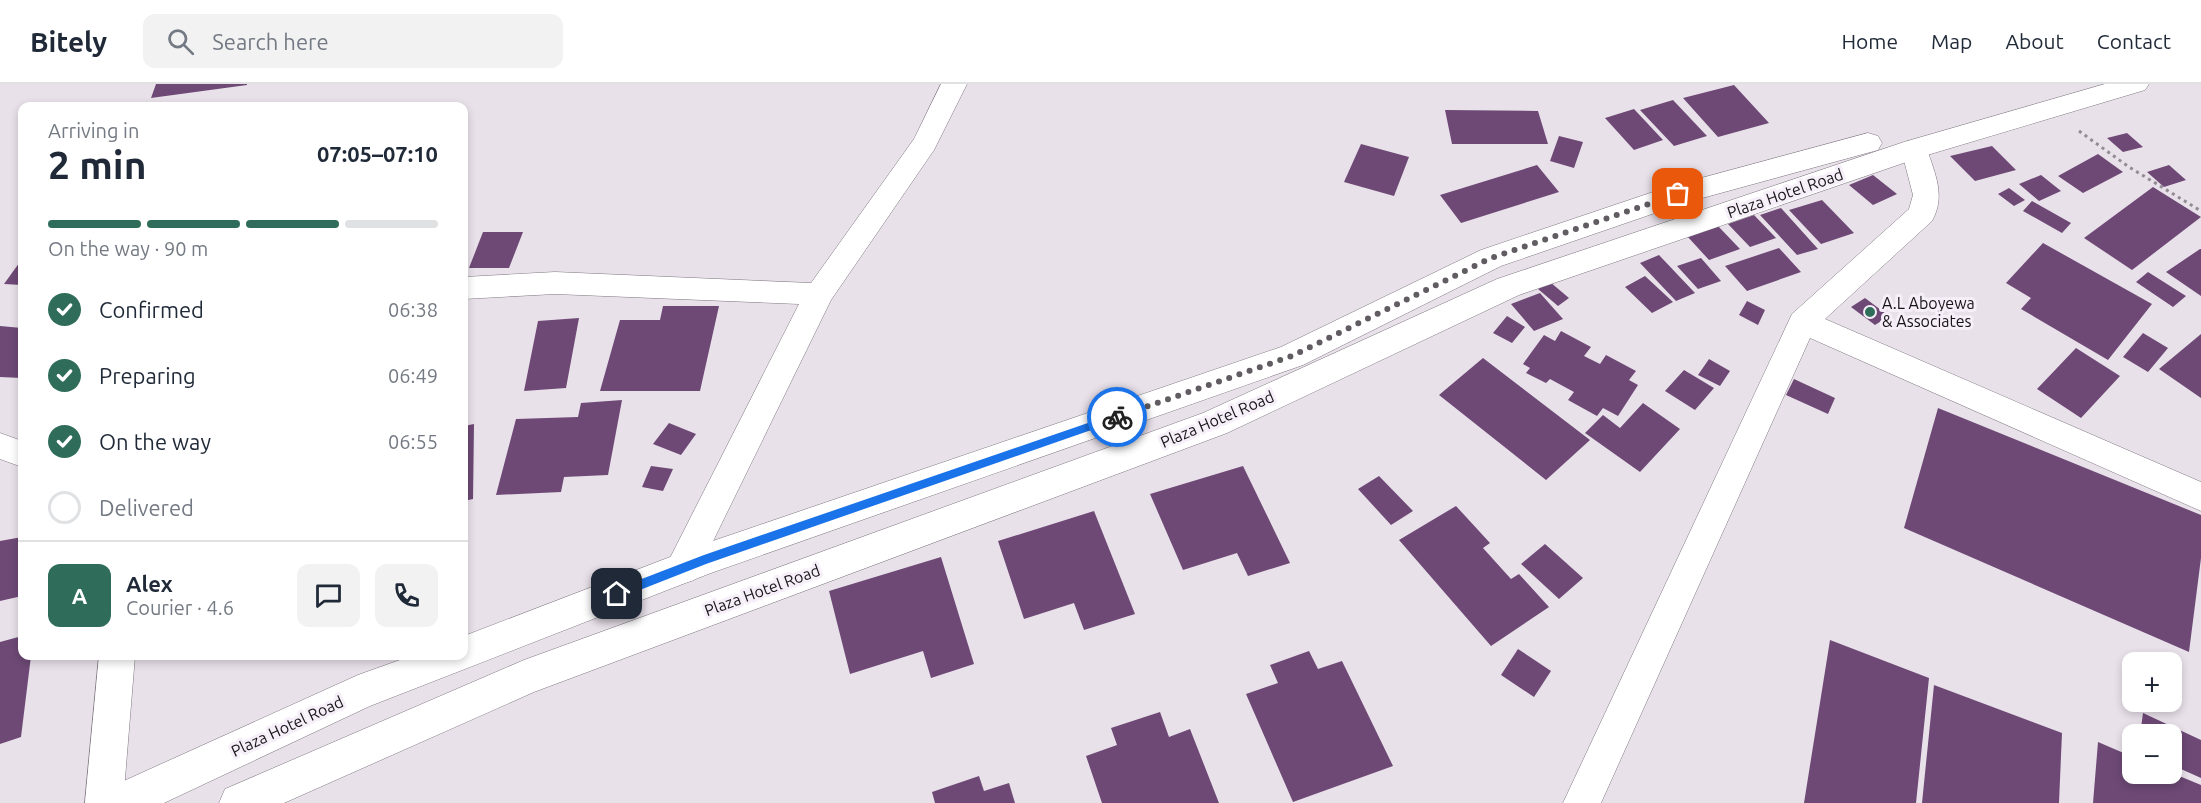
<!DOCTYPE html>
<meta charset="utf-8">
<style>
:root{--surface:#fff;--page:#f2f2f3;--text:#1f2937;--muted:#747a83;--line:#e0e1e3;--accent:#2f6d5a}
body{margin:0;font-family:Ubuntu,sans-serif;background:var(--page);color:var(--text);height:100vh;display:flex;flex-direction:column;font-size:22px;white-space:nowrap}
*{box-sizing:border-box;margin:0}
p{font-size:20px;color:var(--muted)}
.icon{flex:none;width:33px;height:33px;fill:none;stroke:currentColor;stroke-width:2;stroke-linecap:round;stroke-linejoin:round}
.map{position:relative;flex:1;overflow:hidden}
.panel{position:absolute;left:18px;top:18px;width:450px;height:558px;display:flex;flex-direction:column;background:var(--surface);border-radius:12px;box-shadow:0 3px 9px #0003}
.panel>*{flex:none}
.tools{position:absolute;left:2122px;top:568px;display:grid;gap:12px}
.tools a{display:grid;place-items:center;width:60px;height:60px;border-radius:12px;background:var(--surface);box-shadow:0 3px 9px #0003;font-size:30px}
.pin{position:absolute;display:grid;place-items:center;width:51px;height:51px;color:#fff;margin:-26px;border-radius:12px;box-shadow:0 3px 9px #0006}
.courier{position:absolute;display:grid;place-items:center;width:60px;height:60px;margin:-30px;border:4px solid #1a73e8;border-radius:50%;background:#fff;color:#222;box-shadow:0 2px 8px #0007}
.summary em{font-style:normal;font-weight:700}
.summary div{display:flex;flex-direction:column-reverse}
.summary{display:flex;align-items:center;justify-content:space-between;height:102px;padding:0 30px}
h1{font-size:39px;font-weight:700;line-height:45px}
.bar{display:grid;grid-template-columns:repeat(4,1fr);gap:9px 6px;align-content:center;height:72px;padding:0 30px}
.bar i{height:8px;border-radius:4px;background:var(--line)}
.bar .active{background:var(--accent)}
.bar p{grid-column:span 4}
.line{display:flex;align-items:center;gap:15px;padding:0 30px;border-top:2px solid var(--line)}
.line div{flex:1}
.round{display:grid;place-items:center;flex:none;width:63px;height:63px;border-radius:12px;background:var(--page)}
ol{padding:0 30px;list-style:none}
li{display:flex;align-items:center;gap:18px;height:66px}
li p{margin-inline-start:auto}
li .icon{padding:6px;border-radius:50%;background:var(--accent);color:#fff;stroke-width:4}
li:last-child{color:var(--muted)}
li i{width:33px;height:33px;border:3px solid var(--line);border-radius:50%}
header{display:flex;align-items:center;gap:36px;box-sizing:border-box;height:84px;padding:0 30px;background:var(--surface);border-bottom:2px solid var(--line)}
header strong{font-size:28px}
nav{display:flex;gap:33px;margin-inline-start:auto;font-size:21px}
.search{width:420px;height:54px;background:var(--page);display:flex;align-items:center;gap:15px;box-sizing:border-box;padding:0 21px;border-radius:12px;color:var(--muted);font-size:22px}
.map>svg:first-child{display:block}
.building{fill:#6e4976}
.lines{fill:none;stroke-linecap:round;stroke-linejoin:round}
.minor-casing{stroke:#7f7880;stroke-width:1}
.primary-casing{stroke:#7f7880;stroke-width:1}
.path{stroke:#918b92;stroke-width:3;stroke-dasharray:3 4;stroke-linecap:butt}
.minor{fill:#fff;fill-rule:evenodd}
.primary{fill:#fff;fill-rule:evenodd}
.route{fill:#1a73e8}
.done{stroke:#605c61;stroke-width:6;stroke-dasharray:0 10.8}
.poi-dot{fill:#2f6d5a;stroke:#f6eef8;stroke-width:2}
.labels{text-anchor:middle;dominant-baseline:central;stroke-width:6;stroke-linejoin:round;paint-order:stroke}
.street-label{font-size:16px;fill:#171417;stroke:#f6eef8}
.poi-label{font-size:16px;fill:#171417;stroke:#f6eef8;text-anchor:start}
</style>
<header>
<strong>Bitely</strong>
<div class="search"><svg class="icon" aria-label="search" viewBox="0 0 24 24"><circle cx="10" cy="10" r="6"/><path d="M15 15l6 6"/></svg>Search here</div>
<nav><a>Home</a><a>Map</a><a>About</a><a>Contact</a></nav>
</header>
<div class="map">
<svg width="2201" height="719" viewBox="0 0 2201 719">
<rect width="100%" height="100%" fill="#e9e1ea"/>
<!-- building -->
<path class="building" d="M 156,0 L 247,0 L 247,1 L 151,14 Z
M 1734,1 L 1769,39 L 1718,53 L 1683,14 Z
M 1673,16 L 1707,52 L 1674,62 L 1640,26 Z
M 1634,25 L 1663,56 L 1634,66 L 1605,34 Z
M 1445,26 L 1538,27 L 1548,60 L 1452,60 Z
M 2127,49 L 2143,63 L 2123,68 L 2107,54 Z
M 1559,52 L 1583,58 L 1574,84 L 1550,77 Z
M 1361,60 L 1409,73 L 1394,112 L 1344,98 Z
M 1992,62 L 2016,86 L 1975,97 L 1950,72 Z
M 2098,70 L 2123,88 L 2083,109 L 2058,92 Z
M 1537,81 L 1559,108 L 1461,139 L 1440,111 Z
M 2169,81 L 2186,96 L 2164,103 L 2147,88 Z
M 1873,91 L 1897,110 L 1873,121 L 1849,101 Z
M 2041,91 L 2061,107 L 2039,117 L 2019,100 Z
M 2153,103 L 2201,133 L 2132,186 L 2084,154 Z
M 2009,104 L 2025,116 L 2014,122 L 1998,110 Z
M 1822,116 L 1854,149 L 1821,160 L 1789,126 Z
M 2032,117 L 2071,139 L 2062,149 L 2023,127 Z
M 1781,124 L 1818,165 L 1797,171 L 1760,131 Z
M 1754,131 L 1776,154 L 1750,163 L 1728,140 Z
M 1718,142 L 1740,165 L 1709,176 L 1687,152 Z
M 483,148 L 523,148 L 509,184 L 469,184 Z
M 2043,159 L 2152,220 L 2108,276 L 2021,225 L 2031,214 L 2006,199 Z
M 1779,164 L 1801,188 L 1747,207 L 1725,182 Z
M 2200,165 L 2201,165 L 2201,212 L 2166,188 Z
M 1659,171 L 1695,209 L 1676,217 L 1640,179 Z
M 1701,174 L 1721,197 L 1698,205 L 1677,182 Z
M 22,175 L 22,201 L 4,200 Z
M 2148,188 L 2186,212 L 2173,223 L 2136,198 Z
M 1645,192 L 1673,218 L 1652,229 L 1625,203 Z
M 1550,198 L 1569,214 L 1558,222 L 1538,205 Z
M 1540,209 L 1563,235 L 1534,247 L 1511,220 Z
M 1865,214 L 1889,232 L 1875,241 L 1851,223 Z
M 1747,217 L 1765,226 L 1758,241 L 1739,231 Z
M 663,222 L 719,222 L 700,307 L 600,307 L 620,236 L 660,236 Z
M 1507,232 L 1525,243 L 1512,259 L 1493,249 Z
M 579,234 L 566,304 L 524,307 L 538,237 Z
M 0,242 L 22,244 L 22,294 L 0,293 Z
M 1561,247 L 1591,263 L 1584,272 L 1600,280 L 1606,271 L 1636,287 L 1629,296 L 1638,301 L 1618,332 L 1603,324 L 1597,332 L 1568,316 L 1574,308 L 1550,295 L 1546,299 L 1526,289 L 1530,284 L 1523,280 L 1544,251 L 1555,257 Z
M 2143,249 L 2168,264 L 2148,288 L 2123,273 Z
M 2201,250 L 2201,314 L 2159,285 Z
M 2076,264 L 2120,292 L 2081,334 L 2037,305 Z
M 1483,274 L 1590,356 L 1546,396 L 1439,311 Z
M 1709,275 L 1730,287 L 1720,302 L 1698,291 Z
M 1684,286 L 1714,304 L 1695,326 L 1665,307 Z
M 1794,295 L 1835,314 L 1828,330 L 1786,311 Z
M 622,316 L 608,391 L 564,393 L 561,408 L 496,411 L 516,335 L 578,333 L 581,319 Z
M 1643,319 L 1680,345 L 1640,388 L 1585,349 L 1603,331 L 1620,344 Z
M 1938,324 L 2201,431 L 2201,474 L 2189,568 L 1904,444 Z
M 669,339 L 696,350 L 681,371 L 653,360 Z
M 474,340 L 473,415 L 464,417 L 464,342 Z
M 651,382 L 673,385 L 663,407 L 642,403 Z
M 1243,382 L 1290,479 L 1248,492 L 1237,469 L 1183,486 L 1150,410 Z
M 1379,392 L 1413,427 L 1391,441 L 1358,405 Z
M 1456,422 L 1490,459 L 1483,464 L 1511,495 L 1519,490 L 1549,523 L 1491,562 L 1399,456 Z
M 1094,427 L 1135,530 L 1084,546 L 1074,519 L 1024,535 L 998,457 Z
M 22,453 L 22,512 L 0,517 L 0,457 Z
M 1545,460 L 1583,494 L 1559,515 L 1521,480 Z
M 941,473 L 974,580 L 931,594 L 923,567 L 850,590 L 829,507 Z
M 22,552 L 22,572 L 31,572 L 21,653 L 0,660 L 0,558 Z
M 1830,556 L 1929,594 L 1916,719 L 1804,719 Z
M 1518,565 L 1551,587 L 1534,613 L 1501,591 Z
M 1309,567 L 1318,585 L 1342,577 L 1393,682 L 1293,718 L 1246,610 L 1278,599 L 1270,581 Z
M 1934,601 L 2062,649 L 2059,719 L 1922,719 Z
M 1160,628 L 1169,653 L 1190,645 L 1219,719 L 1102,719 L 1086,672 L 1117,661 L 1111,644 Z
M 2143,629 L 2201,656 L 2201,694 L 2172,681 L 2172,651 L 2140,651 Z
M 2098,658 L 2133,673 L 2133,690 L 2172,689 L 2201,701 L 2201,719 L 2093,719 Z
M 979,692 L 984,707 L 1009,699 L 1015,719 L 935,719 L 932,708 Z"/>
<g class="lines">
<!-- minor casing -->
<g class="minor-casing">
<path id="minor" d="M 941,0 L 967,0 L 934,66 L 831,216 L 694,496 L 682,500 L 670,496 L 665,485 L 670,474 L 799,220 L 555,210 L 464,215 L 464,193 L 555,188 L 811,199 L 914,55 Z
M 1914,56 L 1923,58 L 1927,65 C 1935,90 1946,112 1932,137 L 1825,235 L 2201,398 L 2201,427 L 1810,254 L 1601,719 L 1563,719 L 1792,230 L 1909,125 L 1913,111 L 1901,65 L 1905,58 Z
M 0,349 L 22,357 L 22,383 L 0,375 Z
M 99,572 L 135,572 L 123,719 L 85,719 Z"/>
</g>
<!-- primary casing -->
<g class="primary-casing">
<path id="primary" d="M 2105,0 L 2149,0 L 2145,6 L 1924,72 L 1519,211 L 1227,349 L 534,608 L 284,719 L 219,719 L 225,705 L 524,576 L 1203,329 L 1497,195 L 1904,58 Z
M 1868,49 L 1878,52 L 1882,59 L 1878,66 L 1684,119 L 1501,182 L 1303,281 L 711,489 L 370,622 L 164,719 L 100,719 L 106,705 L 358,591 L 411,572 L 464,572 L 464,552 L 704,460 L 1281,263 L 1481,166 L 1668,103 Z"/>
</g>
<!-- path -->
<path class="path" d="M 2079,47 L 2129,83 L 2201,127"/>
<!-- minor -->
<use href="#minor" class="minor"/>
<!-- primary -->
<use href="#primary" class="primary"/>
</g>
<!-- route -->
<path class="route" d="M 1117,329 L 1122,333 L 1120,336 L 706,480 L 617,515 L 612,510 L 613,506 L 704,471 Z"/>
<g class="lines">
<!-- done -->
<path class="done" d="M 1117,333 L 1292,272 L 1491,174 L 1678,110"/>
</g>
<!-- markers -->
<circle class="poi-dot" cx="1870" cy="228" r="6"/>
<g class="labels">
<!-- street labels -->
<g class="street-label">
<text transform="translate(1785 109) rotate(-19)">Plaza Hotel Road</text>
<text transform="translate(1217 335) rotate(-23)">Plaza Hotel Road</text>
<text transform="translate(762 506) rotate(-20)">Plaza Hotel Road</text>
<text transform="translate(287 642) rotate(-25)">Plaza Hotel Road</text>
</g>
<!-- poi labels -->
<g class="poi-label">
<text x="1882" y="219">A.L Aboyewa<tspan x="1882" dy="18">&amp; Associates</tspan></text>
</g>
</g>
</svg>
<div class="tools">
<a>+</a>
<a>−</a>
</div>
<div class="pin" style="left:1678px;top:110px;background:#ea580c"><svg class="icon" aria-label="bag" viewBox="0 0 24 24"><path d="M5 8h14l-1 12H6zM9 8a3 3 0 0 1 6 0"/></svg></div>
<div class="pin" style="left:617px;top:510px;background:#1f2937"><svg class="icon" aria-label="home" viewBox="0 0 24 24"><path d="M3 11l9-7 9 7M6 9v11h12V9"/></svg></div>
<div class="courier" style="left:1117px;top:333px"><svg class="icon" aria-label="bike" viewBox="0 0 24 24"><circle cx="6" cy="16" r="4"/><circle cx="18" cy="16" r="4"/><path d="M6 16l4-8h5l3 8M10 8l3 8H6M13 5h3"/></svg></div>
<section class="panel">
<div class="summary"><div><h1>2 min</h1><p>Arriving in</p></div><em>07:05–07:10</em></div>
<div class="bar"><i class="active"></i><i class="active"></i><i class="active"></i><i></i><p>On the way · 90 m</p></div>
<ol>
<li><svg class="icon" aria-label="check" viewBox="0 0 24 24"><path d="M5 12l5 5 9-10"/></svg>Confirmed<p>06:38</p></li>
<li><svg class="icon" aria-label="check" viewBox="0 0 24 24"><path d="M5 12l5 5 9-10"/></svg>Preparing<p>06:49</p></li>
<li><svg class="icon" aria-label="check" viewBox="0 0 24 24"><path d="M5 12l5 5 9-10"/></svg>On the way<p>06:55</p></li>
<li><i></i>Delivered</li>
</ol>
<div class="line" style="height:108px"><b class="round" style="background:var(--accent);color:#fff">A</b><div><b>Alex</b><p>Courier · 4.6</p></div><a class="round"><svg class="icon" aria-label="chat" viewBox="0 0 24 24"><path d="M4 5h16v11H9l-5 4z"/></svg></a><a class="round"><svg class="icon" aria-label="phone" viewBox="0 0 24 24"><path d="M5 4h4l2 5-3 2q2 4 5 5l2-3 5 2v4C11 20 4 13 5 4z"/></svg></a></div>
</section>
</div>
